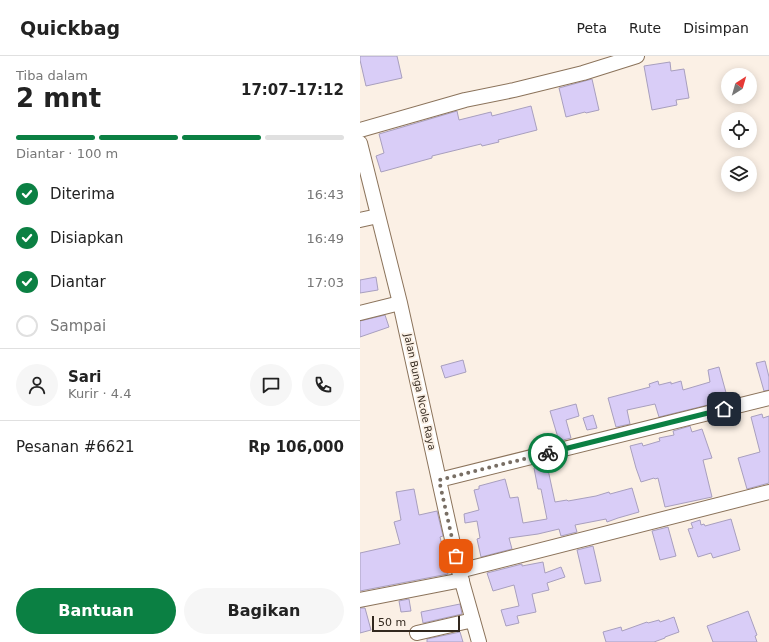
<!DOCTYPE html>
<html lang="id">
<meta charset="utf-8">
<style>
:root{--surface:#fff;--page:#f6f6f6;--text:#222;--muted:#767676;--line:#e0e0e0;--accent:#0b8043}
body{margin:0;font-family:"DejaVu Sans",sans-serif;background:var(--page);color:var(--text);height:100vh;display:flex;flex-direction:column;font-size:15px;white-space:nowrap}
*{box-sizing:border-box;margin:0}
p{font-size:13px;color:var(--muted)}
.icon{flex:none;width:22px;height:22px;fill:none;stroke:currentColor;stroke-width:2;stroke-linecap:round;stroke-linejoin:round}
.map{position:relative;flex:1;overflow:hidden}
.sheet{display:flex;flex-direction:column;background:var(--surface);width:360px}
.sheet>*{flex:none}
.needle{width:26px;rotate:37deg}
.tools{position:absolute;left:361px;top:12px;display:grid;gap:8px}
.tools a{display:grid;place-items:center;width:36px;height:36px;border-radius:50%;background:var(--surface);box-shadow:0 2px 10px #0003;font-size:20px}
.scale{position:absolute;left:12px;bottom:10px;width:88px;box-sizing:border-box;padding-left:4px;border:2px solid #32281e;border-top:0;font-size:11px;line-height:14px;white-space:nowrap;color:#32281e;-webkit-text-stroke:3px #fbf0e5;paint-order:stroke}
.pin{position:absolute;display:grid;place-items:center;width:34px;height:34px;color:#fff;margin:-17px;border-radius:8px;box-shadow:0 2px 6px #0006}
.courier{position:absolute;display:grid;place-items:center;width:40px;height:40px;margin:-20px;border:3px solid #0b8043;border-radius:50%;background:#fff;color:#222;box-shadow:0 1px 5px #0007}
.overview em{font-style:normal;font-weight:700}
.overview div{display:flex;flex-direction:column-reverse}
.overview{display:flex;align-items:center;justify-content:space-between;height:68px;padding:0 16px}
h1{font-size:26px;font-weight:700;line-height:30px}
.bar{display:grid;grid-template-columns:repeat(4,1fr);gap:6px 4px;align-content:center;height:48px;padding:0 16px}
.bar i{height:5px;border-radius:3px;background:var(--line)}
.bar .selected{background:var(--accent)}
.bar p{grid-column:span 4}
.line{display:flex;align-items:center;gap:10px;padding:0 16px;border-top:1px solid var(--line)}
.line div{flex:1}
.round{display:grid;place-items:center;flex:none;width:42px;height:42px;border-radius:21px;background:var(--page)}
ol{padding:0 16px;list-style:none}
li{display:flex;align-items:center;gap:12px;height:44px}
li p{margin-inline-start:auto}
li .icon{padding:4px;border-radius:50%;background:var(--accent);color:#fff;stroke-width:4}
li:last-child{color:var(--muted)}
li i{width:22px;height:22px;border:2px solid var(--line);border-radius:50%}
.cta{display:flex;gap:8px;margin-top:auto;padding:8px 16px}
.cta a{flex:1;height:46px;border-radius:24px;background:var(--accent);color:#fff;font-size:16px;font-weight:700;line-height:46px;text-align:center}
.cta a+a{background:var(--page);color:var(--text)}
header{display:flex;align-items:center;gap:24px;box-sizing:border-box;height:56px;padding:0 20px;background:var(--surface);border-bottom:1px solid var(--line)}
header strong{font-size:19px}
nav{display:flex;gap:22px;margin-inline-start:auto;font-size:14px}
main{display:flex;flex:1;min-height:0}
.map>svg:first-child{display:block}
.building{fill:#d9cdf7;stroke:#a89fbe}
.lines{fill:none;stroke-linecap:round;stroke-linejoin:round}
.street-casing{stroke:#8b735b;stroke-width:16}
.street{stroke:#fff;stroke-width:14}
.done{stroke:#786e64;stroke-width:4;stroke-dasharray:0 7.2}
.route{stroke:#0b8043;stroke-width:5}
.labels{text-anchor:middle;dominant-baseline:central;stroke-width:3.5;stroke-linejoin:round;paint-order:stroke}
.street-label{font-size:10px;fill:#32281e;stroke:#fbf0e5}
</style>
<header>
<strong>Quickbag</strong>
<nav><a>Peta</a><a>Rute</a><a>Disimpan</a></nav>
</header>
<main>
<section class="sheet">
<div class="overview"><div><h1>2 mnt</h1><p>Tiba dalam</p></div><em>17:07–17:12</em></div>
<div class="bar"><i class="selected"></i><i class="selected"></i><i class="selected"></i><i></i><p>Diantar · 100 m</p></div>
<ol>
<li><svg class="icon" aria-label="check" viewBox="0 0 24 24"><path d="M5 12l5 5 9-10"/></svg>Diterima<p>16:43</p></li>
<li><svg class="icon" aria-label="check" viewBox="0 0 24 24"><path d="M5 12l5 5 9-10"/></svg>Disiapkan<p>16:49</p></li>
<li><svg class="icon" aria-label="check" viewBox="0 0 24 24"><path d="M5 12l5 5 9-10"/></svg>Diantar<p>17:03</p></li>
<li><i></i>Sampai</li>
</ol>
<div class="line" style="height:72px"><a class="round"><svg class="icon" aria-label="person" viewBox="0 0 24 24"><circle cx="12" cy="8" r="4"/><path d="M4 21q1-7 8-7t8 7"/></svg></a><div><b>Sari</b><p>Kurir · 4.4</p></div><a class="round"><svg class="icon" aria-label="chat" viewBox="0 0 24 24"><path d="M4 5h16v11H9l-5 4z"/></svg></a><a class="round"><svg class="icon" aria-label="phone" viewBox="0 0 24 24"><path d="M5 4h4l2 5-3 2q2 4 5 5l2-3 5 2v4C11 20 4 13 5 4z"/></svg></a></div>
<div class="line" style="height:52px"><div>Pesanan #6621</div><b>Rp 106,000</b></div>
<div class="cta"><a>Bantuan</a><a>Bagikan</a></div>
</section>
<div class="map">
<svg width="409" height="586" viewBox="0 0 409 586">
<rect width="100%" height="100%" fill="#fbf0e5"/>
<!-- building -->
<path class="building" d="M 0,0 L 37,0 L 42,22 L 6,30 L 0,4 Z
M 310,6 L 311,15 L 324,13 L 329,42 L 316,44 L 317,49 L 292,54 L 284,10 Z
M 232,23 L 239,54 L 226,57 L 225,56 L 206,61 L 199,32 Z
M 171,50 L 177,74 L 138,84 L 139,86 L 122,90 L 121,88 L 72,100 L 72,102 L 21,116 L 16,100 L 24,97 L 19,78 L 97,55 L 99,64 L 131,56 L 132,60 Z
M 16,221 L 18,234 L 0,237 L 0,224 Z
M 25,259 L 29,271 L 0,281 L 0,265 Z
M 103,304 L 106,316 L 85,322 L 81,310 Z
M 405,305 L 409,321 L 409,334 L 404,335 L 396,307 Z
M 359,311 L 368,344 L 299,361 L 295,348 L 267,354 L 270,368 L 256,371 L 248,342 L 290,331 L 289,328 L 298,325 L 299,329 L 311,326 L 311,328 L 321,325 L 323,334 L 350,326 L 348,314 Z
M 216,348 L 219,360 L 206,364 L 211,382 L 199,385 L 190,355 Z
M 402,358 L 403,362 L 409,360 L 409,427 L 387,433 L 378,402 L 400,396 L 391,361 Z
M 233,359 L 237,372 L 227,374 L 223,362 Z
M 330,370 L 332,376 L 342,373 L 352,402 L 343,404 L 352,441 L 305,451 L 298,422 L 295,423 L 294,422 L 281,426 L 276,412 L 270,390 L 282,387 L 283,390 L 300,385 L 299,382 L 314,379 L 313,375 Z
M 187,409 L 195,446 L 207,444 L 208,445 L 236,440 L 249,436 L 250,438 L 272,432 L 279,456 L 258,462 L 247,466 L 246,463 L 215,469 L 217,476 L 201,480 L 199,473 L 178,478 L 149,482 L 152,493 L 121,501 L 117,483 L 120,482 L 117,465 L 105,467 L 104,458 L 119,454 L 114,434 L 119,433 L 119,430 L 145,423 L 150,442 L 158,441 L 163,467 L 187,463 L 181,433 L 178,433 L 174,412 Z
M 54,433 L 59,459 L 77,455 L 83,480 L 80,481 L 86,504 L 84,505 L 88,518 L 0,535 L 0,497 L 40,488 L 34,466 L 41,464 L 36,436 Z
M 371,463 L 380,494 L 353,502 L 351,497 L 338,501 L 328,473 L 333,472 L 331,467 L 340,464 L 341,469 L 344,468 L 345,470 Z
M 308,471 L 316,500 L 300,504 L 292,475 Z
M 233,490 L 241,525 L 225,528 L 217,494 Z
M 183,506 L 185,517 L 201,511 L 205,521 L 187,527 L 189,534 L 172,538 L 176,556 L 157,560 L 159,567 L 146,570 L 141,554 L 159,550 L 154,529 L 133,535 L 127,517 L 162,508 L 162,510 Z
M 49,543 L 51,555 L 41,556 L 39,545 Z
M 100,548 L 102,558 L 63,567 L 61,556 Z
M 0,552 L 5,552 L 11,574 L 0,577 Z
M 388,555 L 397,579 L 395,580 L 397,586 L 353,586 L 347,570 Z
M 314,561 L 319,576 L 305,581 L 305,582 L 294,586 L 246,586 L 243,576 L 261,571 L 262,575 L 287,566 L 288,567 L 299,564 L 300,566 Z
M 100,576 L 103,586 L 67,586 L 67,583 Z"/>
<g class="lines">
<!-- street casing -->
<g class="street-casing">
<path id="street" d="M 0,74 L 105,44 L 154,34 L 223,17 L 277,0
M 0,87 L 40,247 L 99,515 L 119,586
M 0,164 L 18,160
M 0,257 L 40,247
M 79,424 L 409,342
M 99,515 L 409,436
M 0,544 L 102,524
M 57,577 L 113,564"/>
</g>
<!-- street -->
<use href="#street" class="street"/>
</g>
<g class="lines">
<!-- done -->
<path class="done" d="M 96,500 L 79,424 L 188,397"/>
<!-- route -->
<path class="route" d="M 188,397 L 364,353"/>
</g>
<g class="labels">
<!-- street labels -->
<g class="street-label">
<text transform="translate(60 336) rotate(78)">Jalan Bunga Ncole Raya</text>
</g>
</g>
</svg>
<div class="tools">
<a><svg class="needle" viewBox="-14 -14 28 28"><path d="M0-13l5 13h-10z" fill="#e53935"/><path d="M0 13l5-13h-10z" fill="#767676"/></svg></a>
<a><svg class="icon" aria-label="locate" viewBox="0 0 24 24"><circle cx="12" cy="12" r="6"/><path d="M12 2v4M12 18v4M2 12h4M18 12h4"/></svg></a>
<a><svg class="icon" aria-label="layers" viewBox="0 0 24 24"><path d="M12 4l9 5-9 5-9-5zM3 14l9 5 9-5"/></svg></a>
</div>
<div class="scale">50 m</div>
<div class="pin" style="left:96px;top:500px;background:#ea580c"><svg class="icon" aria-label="bag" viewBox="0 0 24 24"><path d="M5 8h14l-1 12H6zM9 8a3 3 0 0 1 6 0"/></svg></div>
<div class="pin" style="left:364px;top:353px;background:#1f2937"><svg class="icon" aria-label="home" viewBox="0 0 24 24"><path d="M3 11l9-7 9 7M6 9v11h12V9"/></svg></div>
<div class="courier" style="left:188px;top:397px"><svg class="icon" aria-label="bike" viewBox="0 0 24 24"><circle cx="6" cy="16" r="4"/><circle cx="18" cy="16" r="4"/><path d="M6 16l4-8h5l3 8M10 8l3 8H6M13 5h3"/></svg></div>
</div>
</main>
